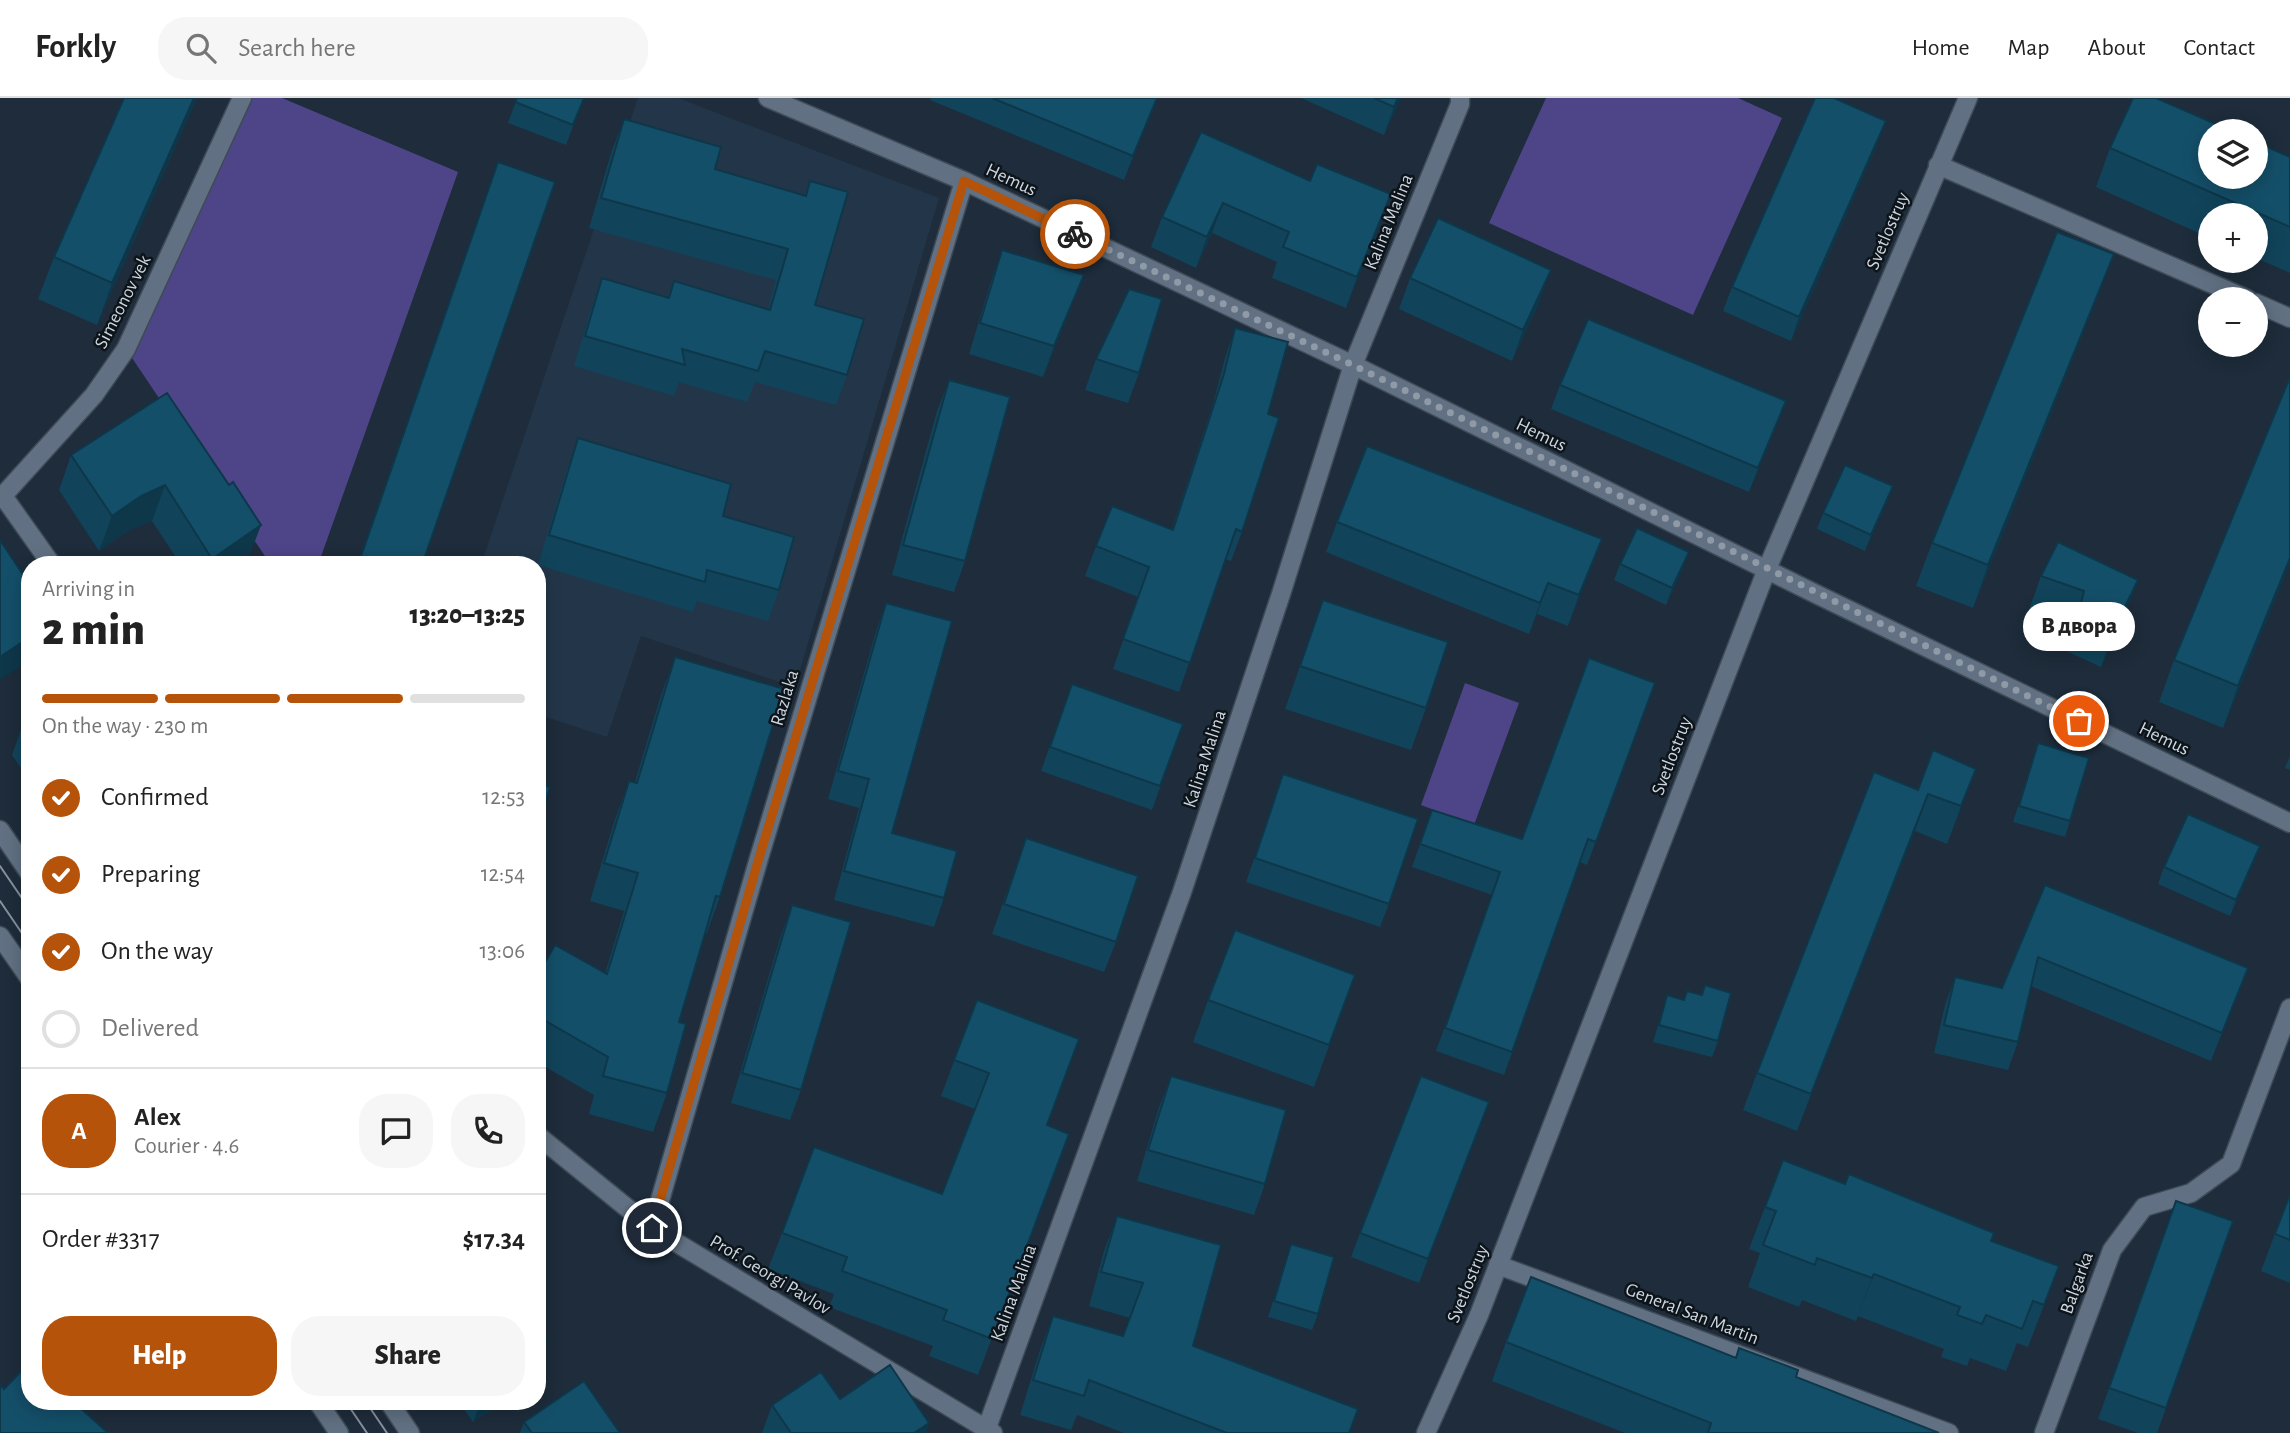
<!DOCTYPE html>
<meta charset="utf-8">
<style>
:root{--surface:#fff;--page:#f6f6f6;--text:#222;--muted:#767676;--line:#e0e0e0;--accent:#b45309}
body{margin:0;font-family:"Alegreya Sans",sans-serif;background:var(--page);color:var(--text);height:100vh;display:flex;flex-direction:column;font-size:26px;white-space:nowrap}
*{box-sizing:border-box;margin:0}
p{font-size:23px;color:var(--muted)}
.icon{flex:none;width:38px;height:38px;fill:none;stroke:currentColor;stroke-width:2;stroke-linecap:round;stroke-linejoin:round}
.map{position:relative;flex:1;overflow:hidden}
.sheet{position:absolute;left:21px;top:458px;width:525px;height:854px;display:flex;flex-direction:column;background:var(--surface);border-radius:28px;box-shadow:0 4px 18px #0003}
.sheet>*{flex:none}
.tools{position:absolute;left:2198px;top:21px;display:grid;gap:14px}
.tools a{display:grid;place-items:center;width:70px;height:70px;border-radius:50%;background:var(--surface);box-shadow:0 4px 18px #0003;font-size:35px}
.pin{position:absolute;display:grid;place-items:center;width:60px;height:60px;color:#fff;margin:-30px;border:4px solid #fff;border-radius:50%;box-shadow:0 2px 7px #0007}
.courier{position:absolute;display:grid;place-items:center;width:70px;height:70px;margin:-35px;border:5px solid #b45309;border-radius:50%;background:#fff;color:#222;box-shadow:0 2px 9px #0007}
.bubble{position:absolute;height:49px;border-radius:24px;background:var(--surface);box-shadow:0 4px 18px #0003;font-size:23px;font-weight:800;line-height:49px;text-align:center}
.headline em{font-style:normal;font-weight:800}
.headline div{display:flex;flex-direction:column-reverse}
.headline{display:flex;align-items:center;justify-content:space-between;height:119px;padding:0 21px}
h1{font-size:46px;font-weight:800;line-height:52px}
.bar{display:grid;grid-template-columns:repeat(4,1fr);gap:10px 7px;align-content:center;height:84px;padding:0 21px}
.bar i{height:9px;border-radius:5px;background:var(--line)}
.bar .current{background:var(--accent)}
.bar p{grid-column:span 4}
.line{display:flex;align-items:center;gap:18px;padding:0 21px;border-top:2px solid var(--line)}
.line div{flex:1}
.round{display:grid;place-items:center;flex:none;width:74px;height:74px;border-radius:28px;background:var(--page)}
ol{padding:0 21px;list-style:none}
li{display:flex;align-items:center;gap:21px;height:77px}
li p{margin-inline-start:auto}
li .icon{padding:7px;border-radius:50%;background:var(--accent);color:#fff;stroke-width:4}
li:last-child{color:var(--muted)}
li i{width:38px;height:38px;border:4px solid var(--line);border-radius:50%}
.button{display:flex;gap:14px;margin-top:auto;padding:14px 21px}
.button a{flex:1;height:80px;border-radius:28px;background:var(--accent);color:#fff;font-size:28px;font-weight:800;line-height:80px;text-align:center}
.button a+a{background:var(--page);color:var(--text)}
header{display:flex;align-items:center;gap:42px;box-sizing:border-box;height:98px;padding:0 35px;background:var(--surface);border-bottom:2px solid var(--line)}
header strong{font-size:33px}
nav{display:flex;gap:38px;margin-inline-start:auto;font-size:24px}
.search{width:490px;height:63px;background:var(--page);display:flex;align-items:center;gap:18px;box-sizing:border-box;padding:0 24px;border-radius:28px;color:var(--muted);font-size:26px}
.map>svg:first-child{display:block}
.built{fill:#233649}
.green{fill:#4e4589}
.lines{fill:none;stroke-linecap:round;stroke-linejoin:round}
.minor-casing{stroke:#3e4a56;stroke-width:21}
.secondary-casing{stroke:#3e4a56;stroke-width:21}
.minor{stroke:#617183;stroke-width:18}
.secondary{stroke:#617183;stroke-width:18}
.tram{stroke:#86919d;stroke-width:2}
.wall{fill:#11445a}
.shaded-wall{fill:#0e374a}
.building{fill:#144f69;stroke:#0e374a;stroke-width:2}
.done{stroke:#909aa6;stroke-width:7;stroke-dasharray:0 12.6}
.route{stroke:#b45309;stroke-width:9}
.labels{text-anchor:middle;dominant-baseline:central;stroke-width:5;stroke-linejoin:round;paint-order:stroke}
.street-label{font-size:19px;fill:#cdd6e0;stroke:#0d141a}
</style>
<header>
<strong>Forkly</strong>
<div class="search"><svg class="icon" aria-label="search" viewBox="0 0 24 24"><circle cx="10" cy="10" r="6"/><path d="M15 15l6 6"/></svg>Search here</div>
<nav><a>Home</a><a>Map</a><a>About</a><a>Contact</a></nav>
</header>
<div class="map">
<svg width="2290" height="1335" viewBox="0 0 2290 1335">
<rect width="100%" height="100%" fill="#1e2c3b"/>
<!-- built -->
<path class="built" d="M 638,0 L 678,0 L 939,100 L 795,589 L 641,538 L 607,639 L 537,616 L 537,467 L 481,467 Z"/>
<!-- green -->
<path class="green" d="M 242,0 L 282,0 L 458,74 L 318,467 L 271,467 L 126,251 Z
M 1546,0 L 1738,0 L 1782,20 L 1693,217 L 1489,125 Z
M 1465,585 L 1519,605 L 1474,727 L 1421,707 Z"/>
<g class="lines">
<!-- minor casing -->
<g class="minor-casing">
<path id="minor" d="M 768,0 L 964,83 L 1353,267 L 1818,497 L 2290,725
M 1938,67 L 2247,201
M 2256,205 L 2290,220
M 3,398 L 52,467
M 0,401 L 94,297 L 126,251 L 242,0
M 537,1037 L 652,1130 L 993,1335
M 652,1130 L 759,760 L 964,83
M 1498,1167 L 1949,1335
M 985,1335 L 1182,794 L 1281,496 L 1353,267 L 1460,6 L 1460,0
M 1426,1335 L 1479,1217 L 1767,471 L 1968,0
M 2044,1335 L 2112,1152 L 2144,1109 L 2191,1095 L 2231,1066 L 2290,910"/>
</g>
<!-- secondary casing -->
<g class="secondary-casing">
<path id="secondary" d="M 0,732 L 30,776
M 0,838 L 30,881
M 318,1304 L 339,1335
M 389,1304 L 410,1335"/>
</g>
<!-- minor -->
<use href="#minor" class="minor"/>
<!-- secondary -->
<use href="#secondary" class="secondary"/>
<!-- tram -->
<path class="tram" d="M 0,768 L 30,812
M 0,803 L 30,847
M 346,1304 L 367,1335
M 366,1304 L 387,1335"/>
</g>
<!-- wall -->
<path class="wall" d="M 124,0 L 197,0 L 97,227 L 38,201 L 54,159 Z
M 517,0 L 584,0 L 566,47 L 508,25 Z
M 931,0 L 1158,0 L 1124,82 L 930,2 Z
M 1301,0 L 1401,0 L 1384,37 Z
M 624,21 L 715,71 L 805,98 L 810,83 L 815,207 L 847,277 L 836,307 L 755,284 L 747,304 L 679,284 L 674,298 L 574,268 L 591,211 L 602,180 L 668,199 L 674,183 L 768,211 L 776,182 L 589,130 L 612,52 Z
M 1877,47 L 1791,243 L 1723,213 L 1732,189 Z
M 2110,50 L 2290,59 L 2290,175 L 2256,160 L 2256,117 L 2210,117 L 2210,140 L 2096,89 Z
M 498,64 L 422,467 L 357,467 L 483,107 Z
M 1310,83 L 1391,96 L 1346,210 L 1272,180 L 1277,164 L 1212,135 L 1196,170 L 1151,149 L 1162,119 Z
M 1002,152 L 1084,177 L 1072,207 L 1043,279 L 969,256 L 991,183 Z
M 1410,180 L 1540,203 L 1512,263 L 1399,211 Z
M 2098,198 L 1973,510 L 1916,488 L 1932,445 Z
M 1235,230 L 1268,316 L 1242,434 L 1231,463 L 1225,461 L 1179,594 L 1113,571 L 1138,499 L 1085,478 L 1096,448 L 1172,431 L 1213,306 L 1225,260 Z
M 1096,261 L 1139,275 L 1128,305 L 1085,292 Z
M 949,282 L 965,463 L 954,494 L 892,477 L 937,313 Z
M 1560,287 L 1786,303 L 1777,327 L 1749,394 L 1551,311 Z
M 167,295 L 248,462 L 241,467 L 181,467 L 152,423 L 128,433 L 99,453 L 59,392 L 71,357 Z
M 578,340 L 723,418 L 779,492 L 768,523 L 697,503 L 693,514 L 538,467 L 567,371 Z
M 1893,388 L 1887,404 L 1865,453 L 1817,431 L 1823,415 Z
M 1337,424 L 1602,441 L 1568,528 L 1537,516 L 1529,536 L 1326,454 Z
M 2290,465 L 2223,630 L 2159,604 L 2174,562 Z
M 1620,466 L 1683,470 L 1666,507 L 1614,482 Z
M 2041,478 L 2138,482 L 2122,524 L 2101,569 L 2064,552 L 2069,535 L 2026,520 Z
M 1323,502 L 1426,610 L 1411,652 L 1285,611 Z
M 886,505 L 892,735 L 944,800 L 934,829 L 834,802 L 859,710 L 828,701 L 876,533 Z
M 675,559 L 720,799 L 706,837 L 705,837 L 679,924 L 667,995 L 653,1034 L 589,1016 L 594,997 L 537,964 L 537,878 L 605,875 L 624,813 L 590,803 L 615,721 L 629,683 L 635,684 L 661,597 Z
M 1655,585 L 1587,767 L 1580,764 L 1504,977 L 1436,953 L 1492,797 L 1412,769 L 1432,712 L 1522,741 Z
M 1072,586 L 1183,626 L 1152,712 L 1041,673 Z
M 30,613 L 30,683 L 12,657 L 27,615 Z
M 2038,645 L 2070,723 L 2065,739 L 2013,724 Z
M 2290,658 L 2290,672 L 2285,670 Z
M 1283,676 L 1389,806 L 1380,829 L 1246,784 Z
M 1918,692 L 1962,708 L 1947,746 L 1915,733 L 1797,1033 L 1743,1012 L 1757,975 Z
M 1026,740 L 1116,844 L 1104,874 L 992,836 Z
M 2260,748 L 2254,764 L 2230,818 L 2158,786 L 2164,769 Z
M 2045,787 L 2248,870 L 2211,963 L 2031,888 L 2018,944 L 2008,972 L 1934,955 L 1945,907 L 1955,879 L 2002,890 Z
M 792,807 L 801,992 L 790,1022 L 731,1005 L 781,837 Z
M 1355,877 L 1314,989 L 1193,944 L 1208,902 Z
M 1705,887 L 1718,943 L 1712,959 L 1653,944 L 1667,897 L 1684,902 L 1687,893 L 1701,897 Z
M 977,902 L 1047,1027 L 1055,1072 L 978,1277 L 929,1258 L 933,1248 L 829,1209 L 834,1196 L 768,1171 L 782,1135 L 942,1096 L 975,1011 L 941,998 Z
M 1171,978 L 1265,1086 L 1254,1117 L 1137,1083 L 1159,1009 Z
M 1489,1004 L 1419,1185 L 1351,1159 L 1360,1135 Z
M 2290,1096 L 2290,1185 L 2261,1173 Z
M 2176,1103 L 2233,1123 L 2157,1335 L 2138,1335 L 2098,1321 Z
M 1765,1109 L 1991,1143 L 2059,1168 L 2028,1249 L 2017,1245 L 2006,1273 L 1970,1260 L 1967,1268 L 1941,1259 L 1944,1251 L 1858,1218 L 1856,1223 L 1802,1202 L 1799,1209 L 1748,1189 L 1760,1155 L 1749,1151 Z
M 1117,1118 L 1193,1248 L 1350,1335 L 1124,1335 L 1077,1317 L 1071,1332 L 1020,1317 L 1040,1252 L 1053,1218 L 1123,1238 L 1130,1220 L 1089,1208 L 1104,1153 Z
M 1291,1146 L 1318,1216 L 1312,1232 L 1268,1219 Z
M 1506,1244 L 1736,1260 L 1939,1335 L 1625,1335 L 1492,1283 Z
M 840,1301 L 929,1325 L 926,1335 L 762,1335 L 772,1307 Z
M 459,1304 L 504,1304 L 473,1324 Z
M 524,1324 L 620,1335 L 520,1335 Z"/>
<!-- shaded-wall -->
<path class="shaded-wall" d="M 194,0 L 197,0 L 97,227 L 112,185 Z
M 1157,0 L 1158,0 L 1124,82 L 1133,58 Z
M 1398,0 L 1401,0 L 1384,37 L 1394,9 Z
M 1886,23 L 1877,47 L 1791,243 L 1799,219 Z
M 1391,96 L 1380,127 L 1346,210 L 1357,179 Z
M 1223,105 L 1212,135 L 1196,170 L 1207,139 Z
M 2114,156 L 2098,198 L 1973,510 L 1988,467 Z
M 1551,172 L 1540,203 L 1512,263 L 1523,232 Z
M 1084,177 L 1072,207 L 1043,279 L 1054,248 Z
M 1786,303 L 1777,327 L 1749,394 L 1758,370 Z
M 165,387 L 152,423 L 128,433 L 99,453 L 112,418 L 141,398 Z
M 1893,388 L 1887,404 L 1865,453 L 1871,437 Z
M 261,427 L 248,462 L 241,467 L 210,467 L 212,461 Z
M 1602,441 L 1591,472 L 1568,528 L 1579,497 Z
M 1689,454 L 1683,470 L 1666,507 L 1672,490 Z
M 2290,460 L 2290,465 L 2223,630 L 2238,588 Z
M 2138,482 L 2122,524 L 2101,569 L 2116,527 Z
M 1548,485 L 1537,516 L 1529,536 L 1540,505 Z
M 30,539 L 30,562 L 0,582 L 0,559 Z
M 1976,671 L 1962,708 L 1947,746 L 1961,708 Z
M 1928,696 L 1915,733 L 1797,1033 L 1811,996 Z
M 2260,748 L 2254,764 L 2230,818 L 2236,802 Z
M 2248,870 L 2238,898 L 2211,963 L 2222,935 Z
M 1489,1004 L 1481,1028 L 1419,1185 L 1428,1161 Z
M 1874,1176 L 1858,1218 L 1856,1223 L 1872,1180 Z
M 547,1243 L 537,1269 L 537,1249 Z
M 481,1304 L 504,1304 L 473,1324 Z
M 929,1325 L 926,1335 L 914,1335 Z"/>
<!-- building -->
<path class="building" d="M 124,0 L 194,0 L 112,185 L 54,159 Z
M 517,0 L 584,0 L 573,27 L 515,4 Z
M 992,0 L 1157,0 L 1133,58 Z
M 1374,0 L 1398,0 L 1394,9 Z
M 1815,0 L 1834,0 L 1886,23 L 1799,219 L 1732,189 Z
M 2133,0 L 2156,0 L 2232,33 L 2210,33 L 2210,79 L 2256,79 L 2256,44 L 2290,59 L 2290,129 L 2110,50 Z
M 624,21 L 721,49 L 715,71 L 806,98 L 810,83 L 848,94 L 815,207 L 864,221 L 847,277 L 765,253 L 758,273 L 682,251 L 685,267 L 585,238 L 602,180 L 669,200 L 674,183 L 770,212 L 788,151 L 601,100 Z
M 1201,34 L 1310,83 L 1317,66 L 1391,96 L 1357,179 L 1283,149 L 1289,134 L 1223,105 L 1207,139 L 1162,119 Z
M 498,64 L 555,84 L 422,467 L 358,467 Z
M 1438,120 L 1551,172 L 1523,232 L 1410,180 Z
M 2057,134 L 2114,156 L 1988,467 L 1932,445 Z
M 1002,152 L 1084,177 L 1054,248 L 980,225 Z
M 1129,191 L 1162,201 L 1139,275 L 1096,261 Z
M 1588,221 L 1786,303 L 1758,370 L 1560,287 Z
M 1235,230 L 1288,244 L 1268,316 L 1279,320 L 1242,434 L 1236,431 L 1190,565 L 1123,541 L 1149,469 L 1096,448 L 1112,408 L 1173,432 L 1224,276 Z
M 2290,279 L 2290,460 L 2238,588 L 2174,562 Z
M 949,282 L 1010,299 L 965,463 L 903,447 Z
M 167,295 L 229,387 L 233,384 L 261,427 L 212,461 L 165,387 L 141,398 L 112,418 L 71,357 Z
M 578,340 L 731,386 L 723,418 L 794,439 L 779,492 L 707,472 L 705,484 L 549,437 Z
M 1367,348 L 1602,441 L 1579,497 L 1548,485 L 1540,505 L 1337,424 Z
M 1845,367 L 1893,388 L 1871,437 L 1823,415 Z
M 1637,430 L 1689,454 L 1672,490 L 1620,466 Z
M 0,442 L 30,487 L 30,539 L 0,559 Z
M 2058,444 L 2138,482 L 2116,527 L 2080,510 L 2084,493 L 2041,478 Z
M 1323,502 L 1448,544 L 1426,610 L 1300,568 Z
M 886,505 L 952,523 L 892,735 L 957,753 L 944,800 L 844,773 L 869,681 L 838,673 Z
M 675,559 L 784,591 L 720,799 L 716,798 L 679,924 L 686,926 L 667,995 L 603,978 L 608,959 L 537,918 L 537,878 L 555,847 L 607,876 L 638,775 L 604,765 L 629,683 L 637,685 Z
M 1589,560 L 1655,585 L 1596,744 L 1588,741 L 1512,954 L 1445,930 L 1500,774 L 1420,746 L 1432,712 L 1522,741 Z
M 1072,586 L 1183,626 L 1160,688 L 1050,649 Z
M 2038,645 L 2089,660 L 2070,723 L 2019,708 Z
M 1933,652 L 1976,671 L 1961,708 L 1928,696 L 1811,996 L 1757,975 L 1874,674 L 1918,692 Z
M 1283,676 L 1418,721 L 1389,806 L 1255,760 Z
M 537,685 L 550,689 L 537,731 Z
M 2188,716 L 2260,748 L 2236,802 L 2164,769 Z
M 1026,740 L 1138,778 L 1116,844 L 1004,806 Z
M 2045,787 L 2248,870 L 2222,935 L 2038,859 L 2018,944 L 1944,927 L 1955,879 L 2002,890 Z
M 792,807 L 851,824 L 801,992 L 742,975 Z
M 1235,832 L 1355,877 L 1329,947 L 1208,902 Z
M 1705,887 L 1731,895 L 1718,943 L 1659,927 L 1667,897 L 1684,902 L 1687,893 L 1702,897 Z
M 977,902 L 1079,941 L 1047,1027 L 1069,1036 L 992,1241 L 943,1222 L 947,1212 L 842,1173 L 847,1159 L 782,1135 L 814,1049 L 942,1096 L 989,975 L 954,962 Z
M 1171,978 L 1286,1012 L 1265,1086 L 1148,1052 Z
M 1421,978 L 1489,1004 L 1428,1161 L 1360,1135 Z
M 1783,1062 L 1845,1086 L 1849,1076 L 1994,1135 L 1991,1143 L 2059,1168 L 2044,1207 L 2033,1203 L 2022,1231 L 1986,1217 L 1982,1226 L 1957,1217 L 1960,1209 L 1874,1176 L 1872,1180 L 1817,1160 L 1815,1167 L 1763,1147 L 1776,1113 L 1765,1109 Z
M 2290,1096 L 2290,1142 L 2275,1136 Z
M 2176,1103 L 2233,1123 L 2166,1310 L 2109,1290 Z
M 1117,1118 L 1221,1147 L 1193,1248 L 1358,1311 L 1349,1335 L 1227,1335 L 1089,1282 L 1084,1298 L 1033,1282 L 1053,1218 L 1123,1238 L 1143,1185 L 1101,1174 Z
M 1291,1146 L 1334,1159 L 1318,1216 L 1274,1203 Z
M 1531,1179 L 1736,1260 L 1739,1250 L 1798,1272 L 1796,1279 L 1939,1335 L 1708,1335 L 1711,1325 L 1506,1244 Z
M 537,1229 L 547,1243 L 537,1249 Z
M 30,1264 L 30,1304 L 74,1304 L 108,1335 L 0,1335 L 0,1287 L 4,1291 Z
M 890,1267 L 929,1325 L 914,1335 L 791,1335 L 772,1307 L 821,1274 L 840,1301 Z
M 584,1283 L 620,1335 L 532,1335 L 524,1324 Z"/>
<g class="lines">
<!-- done -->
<path class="done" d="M 1075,136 L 1353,267 L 2079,623"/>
<!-- route -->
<path class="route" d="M 652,1130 L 759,760 L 964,83 L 1075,136"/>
</g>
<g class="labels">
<!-- street labels -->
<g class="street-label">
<text transform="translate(1011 82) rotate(25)">Hemus</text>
<text transform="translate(1389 124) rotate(-68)">Kalina Malina</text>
<text transform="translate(1888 133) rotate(-67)">Svetlostruy</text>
<text transform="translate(123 204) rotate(-63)">Simeonov vek</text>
<text transform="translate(1541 337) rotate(26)">Hemus</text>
<text transform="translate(785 600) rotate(-73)">Razlaka</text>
<text transform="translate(2164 641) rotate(26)">Hemus</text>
<text transform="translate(1672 658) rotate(-69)">Svetlostruy</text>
<text transform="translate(1205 661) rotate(-72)">Kalina Malina</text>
<text transform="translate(770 1177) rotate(31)">Prof. Georgi Pavlov</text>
<text transform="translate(2077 1185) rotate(-70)">Balgarka</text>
<text transform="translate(1468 1186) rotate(-68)">Svetlostruy</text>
<text transform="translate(1014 1195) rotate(-70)">Kalina Malina</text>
<text transform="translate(1692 1216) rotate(21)">General San Martin</text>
</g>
</g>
</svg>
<div class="tools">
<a><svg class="icon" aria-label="layers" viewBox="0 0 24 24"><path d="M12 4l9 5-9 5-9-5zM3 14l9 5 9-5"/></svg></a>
<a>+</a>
<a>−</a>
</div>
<div class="pin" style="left:2079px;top:623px;background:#ea580c"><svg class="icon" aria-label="bag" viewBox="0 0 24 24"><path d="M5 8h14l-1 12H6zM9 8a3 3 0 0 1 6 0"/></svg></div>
<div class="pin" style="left:652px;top:1130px;background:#1f2937"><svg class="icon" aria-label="home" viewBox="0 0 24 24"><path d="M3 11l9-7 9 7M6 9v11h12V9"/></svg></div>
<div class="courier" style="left:1075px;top:136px"><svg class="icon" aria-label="bike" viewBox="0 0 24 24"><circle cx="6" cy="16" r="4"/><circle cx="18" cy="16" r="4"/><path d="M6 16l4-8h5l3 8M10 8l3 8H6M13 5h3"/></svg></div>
<div class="bubble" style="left:2023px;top:504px;width:112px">В двора</div>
<section class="sheet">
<div class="headline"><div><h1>2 min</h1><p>Arriving in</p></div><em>13:20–13:25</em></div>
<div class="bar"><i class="current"></i><i class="current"></i><i class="current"></i><i></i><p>On the way · 230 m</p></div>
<ol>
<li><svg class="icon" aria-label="check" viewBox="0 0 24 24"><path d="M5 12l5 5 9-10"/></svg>Confirmed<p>12:53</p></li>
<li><svg class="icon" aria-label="check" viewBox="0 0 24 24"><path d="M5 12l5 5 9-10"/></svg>Preparing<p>12:54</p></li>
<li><svg class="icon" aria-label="check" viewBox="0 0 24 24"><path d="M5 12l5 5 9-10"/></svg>On the way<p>13:06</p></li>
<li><i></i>Delivered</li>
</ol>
<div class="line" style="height:126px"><b class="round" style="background:var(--accent);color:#fff">A</b><div><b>Alex</b><p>Courier · 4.6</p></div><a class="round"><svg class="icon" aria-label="chat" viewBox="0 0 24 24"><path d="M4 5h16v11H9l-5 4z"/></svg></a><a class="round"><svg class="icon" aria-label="phone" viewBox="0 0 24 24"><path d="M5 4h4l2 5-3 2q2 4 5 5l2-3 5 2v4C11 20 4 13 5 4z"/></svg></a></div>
<div class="line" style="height:91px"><div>Order #3317</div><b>$17.34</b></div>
<div class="button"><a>Help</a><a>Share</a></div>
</section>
</div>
